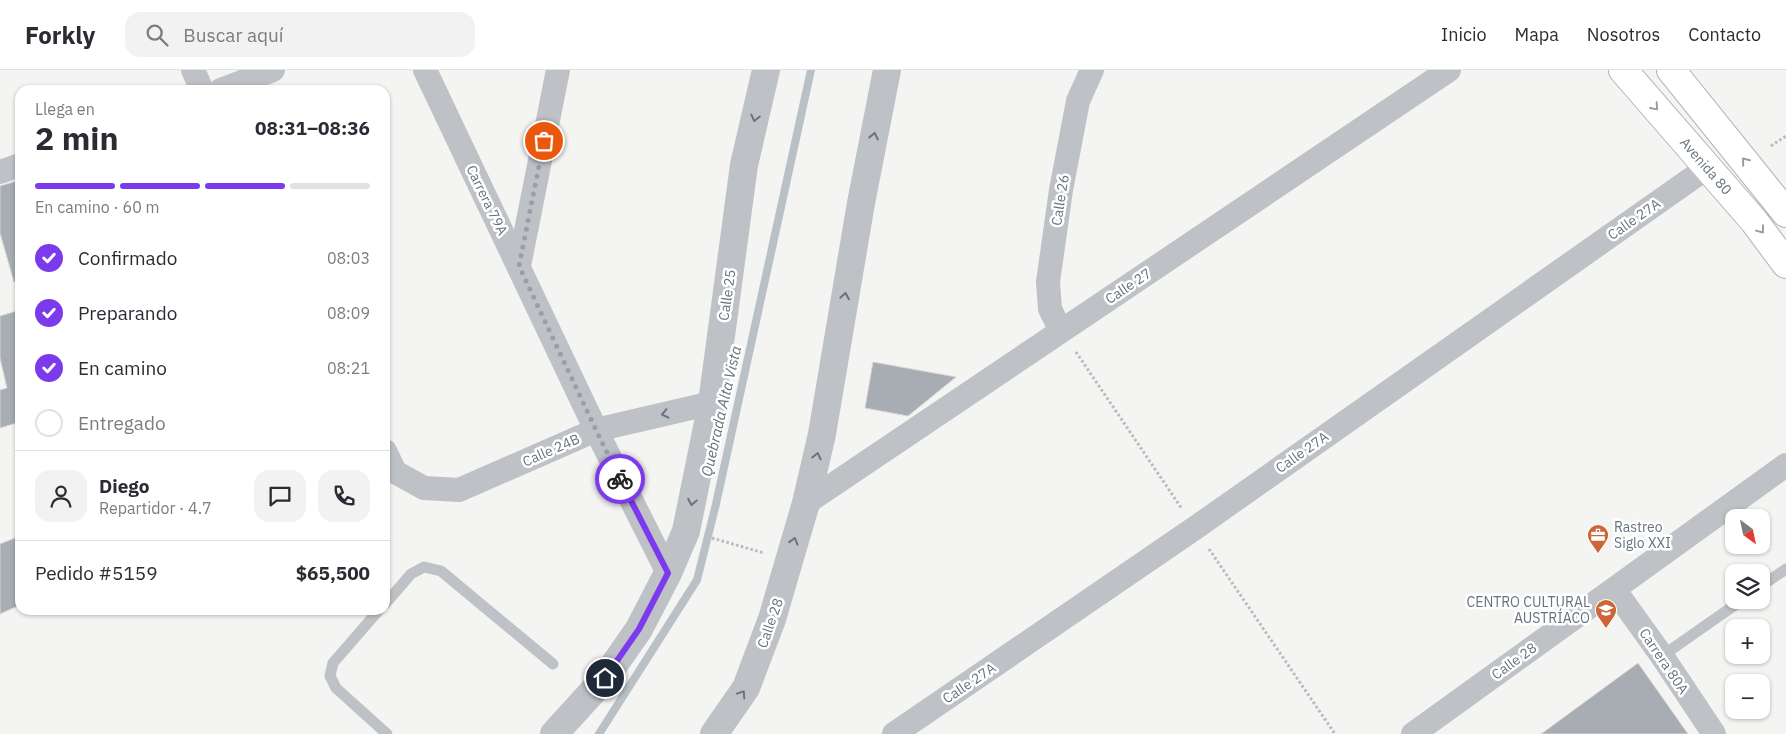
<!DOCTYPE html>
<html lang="es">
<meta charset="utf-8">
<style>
:root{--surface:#fff;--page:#f2f2f3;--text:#2b2b33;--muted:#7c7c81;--line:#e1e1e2;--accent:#7c3aed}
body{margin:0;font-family:"IBM Plex Sans",sans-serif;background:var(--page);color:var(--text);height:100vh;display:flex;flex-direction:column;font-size:19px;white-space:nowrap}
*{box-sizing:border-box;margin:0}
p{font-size:16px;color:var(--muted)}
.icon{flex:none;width:28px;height:28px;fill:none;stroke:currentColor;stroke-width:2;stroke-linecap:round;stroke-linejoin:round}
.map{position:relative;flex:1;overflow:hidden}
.details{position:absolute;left:15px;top:15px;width:375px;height:530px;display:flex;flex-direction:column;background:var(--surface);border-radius:15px;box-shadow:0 1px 4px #0004}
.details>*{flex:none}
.needle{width:32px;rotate:147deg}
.tools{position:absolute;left:1725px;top:439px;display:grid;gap:10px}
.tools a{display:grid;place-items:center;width:45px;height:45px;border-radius:10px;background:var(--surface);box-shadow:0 1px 4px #0004;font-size:25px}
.pin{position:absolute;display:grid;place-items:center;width:42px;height:42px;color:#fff;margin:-21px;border:2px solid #fff;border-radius:50%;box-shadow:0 1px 5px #0007}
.courier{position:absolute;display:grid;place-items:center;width:50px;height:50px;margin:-25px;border:4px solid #7c3aed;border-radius:50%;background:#fff;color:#222;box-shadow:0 1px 6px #0007}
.headline em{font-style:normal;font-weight:700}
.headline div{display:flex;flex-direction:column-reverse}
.headline{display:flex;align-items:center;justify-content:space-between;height:85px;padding:0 20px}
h1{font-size:32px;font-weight:700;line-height:38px}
.bar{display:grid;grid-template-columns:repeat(4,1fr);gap:8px 5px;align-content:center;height:60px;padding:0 20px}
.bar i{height:6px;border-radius:4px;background:var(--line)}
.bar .on{background:var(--accent)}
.bar p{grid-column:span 4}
.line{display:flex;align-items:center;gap:12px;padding:0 20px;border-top:1px solid var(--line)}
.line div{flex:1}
.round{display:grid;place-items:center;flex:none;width:52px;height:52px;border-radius:15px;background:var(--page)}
ol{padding:0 20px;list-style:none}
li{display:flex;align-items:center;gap:15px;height:55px}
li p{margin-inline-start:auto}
li .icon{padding:5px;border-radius:50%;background:var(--accent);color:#fff;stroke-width:4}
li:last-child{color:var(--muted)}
li i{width:28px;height:28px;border:2px solid var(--line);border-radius:50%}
header{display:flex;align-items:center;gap:30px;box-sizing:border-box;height:70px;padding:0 25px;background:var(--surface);border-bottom:1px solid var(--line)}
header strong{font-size:24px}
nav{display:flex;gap:28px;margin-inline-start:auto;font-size:18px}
.search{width:350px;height:45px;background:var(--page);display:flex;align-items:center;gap:12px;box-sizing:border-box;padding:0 18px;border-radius:15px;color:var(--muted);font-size:19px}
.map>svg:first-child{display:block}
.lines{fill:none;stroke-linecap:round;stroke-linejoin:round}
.stream{stroke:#b9c1c7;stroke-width:8}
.building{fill:#a7adb3;stroke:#d6d6d4}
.primary-casing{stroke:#b2b5b9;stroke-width:30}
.path{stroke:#b8babc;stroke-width:3;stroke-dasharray:2.5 2.5;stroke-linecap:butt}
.service{stroke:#bec1c5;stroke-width:11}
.minor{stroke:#bec1c5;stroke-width:24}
.tertiary{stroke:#bec1c5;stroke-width:28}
.primary{stroke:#fff;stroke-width:28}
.oneway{stroke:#959da5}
.oneway2{stroke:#67737f}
.done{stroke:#98a0a7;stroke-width:5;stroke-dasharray:0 9}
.route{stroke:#7c3aed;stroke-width:6}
.labels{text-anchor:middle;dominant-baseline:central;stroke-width:5;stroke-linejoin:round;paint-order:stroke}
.street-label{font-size:14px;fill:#67737f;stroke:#fff}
.poi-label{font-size:14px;fill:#67737f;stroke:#fff;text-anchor:start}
.water-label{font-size:15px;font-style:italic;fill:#63737c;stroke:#fff}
</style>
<header>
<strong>Forkly</strong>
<div class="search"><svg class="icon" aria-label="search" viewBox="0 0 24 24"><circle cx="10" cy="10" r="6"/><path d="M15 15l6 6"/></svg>Buscar aquí</div>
<nav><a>Inicio</a><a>Mapa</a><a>Nosotros</a><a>Contacto</a></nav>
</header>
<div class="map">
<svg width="1786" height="664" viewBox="0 0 1786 664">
<rect width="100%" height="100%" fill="#f4f5f2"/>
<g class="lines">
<!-- stream -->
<path class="stream" d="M 599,664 L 697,510 L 716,434 L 811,0"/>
</g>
<!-- building -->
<path class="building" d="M 20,110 L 20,211 L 14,212 L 0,163 L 0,116 Z
M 20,240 L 20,352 L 0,358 L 0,320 L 7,318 L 0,288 L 0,246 Z
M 873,292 L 956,307 L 908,346 L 865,338 Z
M 20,466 L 20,535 L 0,544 L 0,474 Z
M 1638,593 L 1688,664 L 1541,664 Z"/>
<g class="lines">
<!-- primary casing -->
<g class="primary-casing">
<path id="primary" d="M 1623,0 L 1754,151 L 1786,194
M 1671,0 L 1786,143"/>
</g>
<!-- path -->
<path class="path" d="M 1771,76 L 1786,66
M 1076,282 L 1182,439
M 712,468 L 764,483
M 1209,479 L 1335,664"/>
<!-- service -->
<path class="service" d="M 1761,516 L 1786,499
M 385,534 L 411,504 L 424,497 L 441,501 L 553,594
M 379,540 L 333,593 L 330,606 L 336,618 L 387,664
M 1662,586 L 1742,530"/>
<!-- minor -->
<path class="minor" d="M 193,0 L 202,20
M 425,0 L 596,360 L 668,503
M 221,20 L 273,0
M 0,102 L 20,95
M 519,196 L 558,0
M 1061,261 L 1050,239 L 1048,212 L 1061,120 L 1078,31 L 1092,0
M 385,381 L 395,402 L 424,418 L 459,420 L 596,360 L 712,333
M 806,433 L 1449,0
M 1614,519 L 1662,586 L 1714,664
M 894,664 L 1195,458 L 1708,97
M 1413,664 L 1786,395"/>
<!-- tertiary -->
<path class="tertiary" d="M 554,664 L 605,608 L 639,559 L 668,503 L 686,461 L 712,333 L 744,95 L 766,0
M 714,664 L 746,618 L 772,549 L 806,433 L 822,364 L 861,133 L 887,0"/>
<!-- primary -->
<use href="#primary" class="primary"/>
</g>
<!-- one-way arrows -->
<defs><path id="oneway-chevron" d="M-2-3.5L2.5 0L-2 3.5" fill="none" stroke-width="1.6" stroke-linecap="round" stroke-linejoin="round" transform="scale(1.25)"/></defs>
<g class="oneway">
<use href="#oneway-chevron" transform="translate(1655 37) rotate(49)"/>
<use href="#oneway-chevron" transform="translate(1745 91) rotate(-129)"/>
<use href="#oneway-chevron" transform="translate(1761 160) rotate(53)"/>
</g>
<g class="oneway2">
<use href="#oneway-chevron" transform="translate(755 48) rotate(103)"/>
<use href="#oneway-chevron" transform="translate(874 66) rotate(-79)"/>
<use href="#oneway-chevron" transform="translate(845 226) rotate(-80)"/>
<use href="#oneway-chevron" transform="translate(665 344) rotate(167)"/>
<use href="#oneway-chevron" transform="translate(817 386) rotate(-77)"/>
<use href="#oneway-chevron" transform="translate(692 432) rotate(101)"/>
<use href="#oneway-chevron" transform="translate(794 471) rotate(-73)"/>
<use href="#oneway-chevron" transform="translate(742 624) rotate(-56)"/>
</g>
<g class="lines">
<!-- done -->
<path class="done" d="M 544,71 L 519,196 L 596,360 L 620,409"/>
<!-- route -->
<path class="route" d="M 605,608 L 639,559 L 668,503 L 620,409"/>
</g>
<!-- icons -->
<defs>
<g id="office-pin" transform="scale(1.125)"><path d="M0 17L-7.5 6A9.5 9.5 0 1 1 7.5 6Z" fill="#ce6538" stroke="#fff"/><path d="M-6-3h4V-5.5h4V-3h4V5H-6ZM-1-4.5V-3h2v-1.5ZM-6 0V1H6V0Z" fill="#fff"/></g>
<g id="school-pin" transform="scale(1.125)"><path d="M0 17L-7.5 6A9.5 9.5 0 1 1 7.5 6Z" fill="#ce6538" stroke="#fff"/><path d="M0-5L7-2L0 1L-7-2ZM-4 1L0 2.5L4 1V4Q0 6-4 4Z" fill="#fff"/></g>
</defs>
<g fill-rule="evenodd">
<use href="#office-pin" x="1598" y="465"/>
<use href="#school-pin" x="1606" y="540"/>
</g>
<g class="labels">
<!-- street labels -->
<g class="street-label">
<text transform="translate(1706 96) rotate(49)">Avenida 80</text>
<text transform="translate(487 130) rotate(64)">Carrera 79A</text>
<text transform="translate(1060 130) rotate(-81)">Calle 26</text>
<text transform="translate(1634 149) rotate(-35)">Calle 27A</text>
<text transform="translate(1128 216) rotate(-34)">Calle 27</text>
<text transform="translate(727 225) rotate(-82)">Calle 25</text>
<text transform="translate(551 380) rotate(-24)">Calle 24B</text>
<text transform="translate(1302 382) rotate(-35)">Calle 27A</text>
<text transform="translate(770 553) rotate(-71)">Calle 28</text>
<text transform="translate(1514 591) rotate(-36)">Calle 28</text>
<text transform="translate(1664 591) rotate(56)">Carrera 80A</text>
<text transform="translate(969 613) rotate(-34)">Calle 27A</text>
</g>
<!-- poi labels -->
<g class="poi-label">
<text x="1614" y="457">Rastreo<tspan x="1614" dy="16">Siglo XXI</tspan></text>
<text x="1590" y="532" text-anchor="end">CENTRO CULTURAL<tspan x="1590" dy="16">AUSTRÍACO</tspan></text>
</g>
<!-- water labels -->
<g class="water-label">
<text transform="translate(721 341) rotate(-77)">Quebrada Alta Vista</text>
</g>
</g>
</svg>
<div class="tools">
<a><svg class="needle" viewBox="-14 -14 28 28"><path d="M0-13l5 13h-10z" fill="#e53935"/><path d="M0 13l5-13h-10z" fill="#7c7c81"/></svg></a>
<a><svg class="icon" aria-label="layers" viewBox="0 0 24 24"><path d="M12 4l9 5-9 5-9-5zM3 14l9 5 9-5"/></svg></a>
<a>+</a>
<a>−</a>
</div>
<div class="pin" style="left:544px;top:71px;background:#ea580c"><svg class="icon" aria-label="bag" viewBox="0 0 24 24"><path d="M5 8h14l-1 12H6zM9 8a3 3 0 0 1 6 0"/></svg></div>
<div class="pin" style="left:605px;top:608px;background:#1f2937"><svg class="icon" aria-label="home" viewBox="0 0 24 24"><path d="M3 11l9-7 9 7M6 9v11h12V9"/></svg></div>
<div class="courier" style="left:620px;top:409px"><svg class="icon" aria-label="bike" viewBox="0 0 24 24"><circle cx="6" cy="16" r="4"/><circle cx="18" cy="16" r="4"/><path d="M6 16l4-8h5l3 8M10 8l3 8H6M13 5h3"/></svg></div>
<section class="details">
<div class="headline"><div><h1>2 min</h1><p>Llega en</p></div><em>08:31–08:36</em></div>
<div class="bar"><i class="on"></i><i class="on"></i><i class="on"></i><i></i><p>En camino · 60 m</p></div>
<ol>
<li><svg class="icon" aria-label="check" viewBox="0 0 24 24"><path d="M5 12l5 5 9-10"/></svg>Confirmado<p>08:03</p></li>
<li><svg class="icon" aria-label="check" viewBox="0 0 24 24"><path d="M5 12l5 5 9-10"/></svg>Preparando<p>08:09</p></li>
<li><svg class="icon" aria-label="check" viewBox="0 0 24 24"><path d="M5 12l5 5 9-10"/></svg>En camino<p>08:21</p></li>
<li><i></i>Entregado</li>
</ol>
<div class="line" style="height:90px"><a class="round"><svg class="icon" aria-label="person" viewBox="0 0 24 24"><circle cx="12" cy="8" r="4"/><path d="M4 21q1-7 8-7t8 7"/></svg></a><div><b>Diego</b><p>Repartidor · 4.7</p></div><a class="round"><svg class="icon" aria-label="chat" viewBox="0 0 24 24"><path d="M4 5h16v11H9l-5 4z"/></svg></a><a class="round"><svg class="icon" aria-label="phone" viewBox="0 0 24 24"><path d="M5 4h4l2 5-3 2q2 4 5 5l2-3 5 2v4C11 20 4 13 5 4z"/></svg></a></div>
<div class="line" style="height:65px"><div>Pedido #5159</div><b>$65,500</b></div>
</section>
</div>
